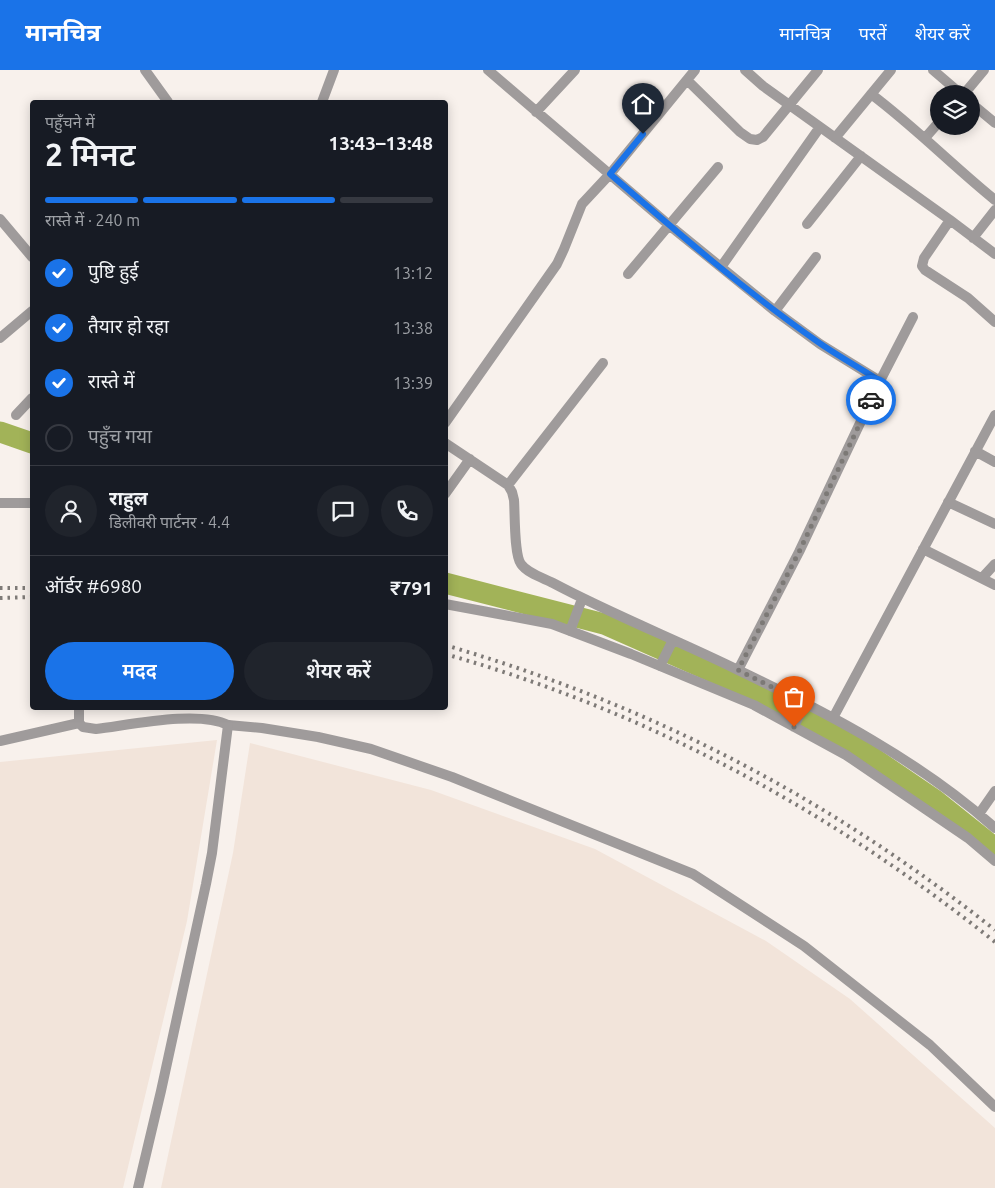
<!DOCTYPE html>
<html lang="hi">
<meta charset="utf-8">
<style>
:root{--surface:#171b24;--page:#20242c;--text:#f1f3f6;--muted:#9ea1a6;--line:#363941;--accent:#1a73e8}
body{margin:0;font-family:Ubuntu,"Noto Sans Devanagari",sans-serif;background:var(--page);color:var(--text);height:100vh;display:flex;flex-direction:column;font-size:19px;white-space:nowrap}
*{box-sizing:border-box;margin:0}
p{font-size:16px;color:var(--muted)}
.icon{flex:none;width:28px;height:28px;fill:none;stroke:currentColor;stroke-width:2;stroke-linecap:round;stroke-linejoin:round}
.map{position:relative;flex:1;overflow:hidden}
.panel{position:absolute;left:30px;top:30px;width:418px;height:610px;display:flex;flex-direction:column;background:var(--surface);border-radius:5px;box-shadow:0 2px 12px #0003}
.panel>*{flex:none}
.controls{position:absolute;left:930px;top:15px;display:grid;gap:10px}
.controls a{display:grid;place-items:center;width:50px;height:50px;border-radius:50%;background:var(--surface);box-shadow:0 2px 12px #0003;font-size:25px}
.pin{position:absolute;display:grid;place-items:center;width:42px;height:42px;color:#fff;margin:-51px -21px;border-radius:50% 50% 50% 0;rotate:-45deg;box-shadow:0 0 5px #0007}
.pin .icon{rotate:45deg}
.courier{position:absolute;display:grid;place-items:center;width:50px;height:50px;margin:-25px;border:4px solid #1a73e8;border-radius:50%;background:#fff;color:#222;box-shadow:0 1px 6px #0007}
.overview em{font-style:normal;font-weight:600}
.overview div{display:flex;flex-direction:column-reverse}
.overview{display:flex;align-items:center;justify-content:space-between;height:85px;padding:0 15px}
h1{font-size:32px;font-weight:600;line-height:38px}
.bar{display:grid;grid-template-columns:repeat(4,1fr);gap:8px 5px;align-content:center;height:60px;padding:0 15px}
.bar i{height:6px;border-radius:4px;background:var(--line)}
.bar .on{background:var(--accent)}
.bar p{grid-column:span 4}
.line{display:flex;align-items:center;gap:12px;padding:0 15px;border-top:1px solid var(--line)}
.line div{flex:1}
.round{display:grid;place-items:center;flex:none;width:52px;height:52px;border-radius:26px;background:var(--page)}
ol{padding:0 15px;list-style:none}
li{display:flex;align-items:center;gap:15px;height:55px}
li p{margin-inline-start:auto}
li .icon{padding:5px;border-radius:50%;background:var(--accent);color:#fff;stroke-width:4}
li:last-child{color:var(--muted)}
li i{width:28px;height:28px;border:2px solid var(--line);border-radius:50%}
.button{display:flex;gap:10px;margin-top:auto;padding:10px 15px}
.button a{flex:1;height:58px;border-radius:30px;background:var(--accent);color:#fff;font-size:20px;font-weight:600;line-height:58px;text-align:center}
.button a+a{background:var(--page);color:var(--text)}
header{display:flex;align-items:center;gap:30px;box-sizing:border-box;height:70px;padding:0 25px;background:var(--accent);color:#fff}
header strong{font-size:24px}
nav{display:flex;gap:28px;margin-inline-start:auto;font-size:18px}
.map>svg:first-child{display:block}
.built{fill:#f2e4da}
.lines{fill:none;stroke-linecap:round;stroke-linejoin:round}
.river{stroke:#a2b358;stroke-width:21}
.minor{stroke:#9f9b9b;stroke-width:10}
.tertiary{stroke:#9f9b9b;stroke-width:10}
.rail{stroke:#7e7a77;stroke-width:4;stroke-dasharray:2.5 5;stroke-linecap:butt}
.done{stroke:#7c7976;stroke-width:5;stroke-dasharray:0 9}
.route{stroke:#1a73e8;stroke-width:6}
</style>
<header>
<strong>मानचित्र</strong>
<nav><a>मानचित्र</a><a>परतें</a><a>शेयर करें</a></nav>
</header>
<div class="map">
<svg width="995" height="1118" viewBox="0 0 995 1118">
<rect width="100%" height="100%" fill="#f8f1ec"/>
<!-- built -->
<path class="built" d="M 217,670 L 187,851 L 123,1118 L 0,1118 L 0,692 Z
M 250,673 L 431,720 L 595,779 L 766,871 L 850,929 L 995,1058 L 995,1118 L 161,1118 L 233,783 Z"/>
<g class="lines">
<!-- river -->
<path class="river" d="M 0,362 L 32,373
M 445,513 L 604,554 L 753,620 L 863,681 L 935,730 L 995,778"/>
<!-- minor -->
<path class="minor" d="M 145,0 L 168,32
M 488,0 L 669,155 L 775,241 L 820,274 L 880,311
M 745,0 L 763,16 L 950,150 L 995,184
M 933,0 L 961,24
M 687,10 L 740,62 L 750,69 L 757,70 L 763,67 L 818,0
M 871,24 C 915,57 953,96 995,130
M 964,24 L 984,0
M 971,33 L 995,53
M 536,42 L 575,0
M 835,68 L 891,0
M 925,68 L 939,52
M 0,149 L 32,187
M 950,150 L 924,188 L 922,196 L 925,200 L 968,228 L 995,252
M 807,154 L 861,86
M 973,168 L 995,140
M 721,197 L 820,57
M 628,204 L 718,97
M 775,241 L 816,187
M 0,268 L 32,241
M 16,345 L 32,328
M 445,353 L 557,194 L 564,179 L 582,134 L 610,104 L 695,0
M 445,373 L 508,415 L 512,422 L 514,430 C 515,443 514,485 521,494 C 527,503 543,508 553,513 C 613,545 677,570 738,600 C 828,643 920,691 995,758
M 975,381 L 995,392
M 508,415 L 603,293
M 445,424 L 470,389
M 948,432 L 995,454
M 0,433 L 32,433
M 923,479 L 995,515
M 982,508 L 995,494
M 445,534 L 552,554 L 631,584 L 754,635 L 846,685 L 968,768 L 995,791
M 570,561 L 582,529
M 660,596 L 673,570
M 738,600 L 799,482 L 880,311 L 913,247
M 833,648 L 995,345
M 228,655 L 262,658 L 318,667 L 371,679 L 452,707 L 693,804 L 804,876 L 930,975 L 995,1037
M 794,657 L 805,633
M 0,671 L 79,653
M 979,744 L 995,721"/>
<!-- tertiary -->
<path class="tertiary" d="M 322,32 L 334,0
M 79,638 L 79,653 L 83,657 L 96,659 C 130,655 198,640 228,655 L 212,783 L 206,814 L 161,1021 L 138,1118"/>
<!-- rail -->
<path class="rail" d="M 0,518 L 32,518
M 0,528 L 32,527
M 445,575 C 652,636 826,726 995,860
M 445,584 C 649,642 830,740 995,872"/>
</g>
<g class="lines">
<!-- done -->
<path class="done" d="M 794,657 L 804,633 L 738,600 L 799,482 L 871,330"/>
<!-- route -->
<path class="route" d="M 643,64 L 610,104 C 677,162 745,221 818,272 C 838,286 860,298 880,311 L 871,330"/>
</g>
</svg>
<div class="controls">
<a><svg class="icon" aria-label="layers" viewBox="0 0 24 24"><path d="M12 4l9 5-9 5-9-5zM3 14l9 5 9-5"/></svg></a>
</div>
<div class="pin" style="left:794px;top:657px;background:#ea580c"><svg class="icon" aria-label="bag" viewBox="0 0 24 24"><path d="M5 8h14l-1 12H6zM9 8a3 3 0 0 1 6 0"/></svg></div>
<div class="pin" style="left:643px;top:64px;background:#1f2937"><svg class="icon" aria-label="home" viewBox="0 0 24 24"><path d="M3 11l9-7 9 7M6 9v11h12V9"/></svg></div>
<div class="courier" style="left:871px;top:330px"><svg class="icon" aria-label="car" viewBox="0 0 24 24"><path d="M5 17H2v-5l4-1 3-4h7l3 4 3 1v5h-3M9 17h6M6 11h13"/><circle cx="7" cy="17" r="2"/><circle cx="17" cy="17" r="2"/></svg></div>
<section class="panel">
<div class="overview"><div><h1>2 मिनट</h1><p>पहुँचने में</p></div><em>13:43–13:48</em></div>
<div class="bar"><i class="on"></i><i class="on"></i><i class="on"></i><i></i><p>रास्ते में · 240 m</p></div>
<ol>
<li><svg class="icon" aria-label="check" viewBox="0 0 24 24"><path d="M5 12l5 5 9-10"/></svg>पुष्टि हुई<p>13:12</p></li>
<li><svg class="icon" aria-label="check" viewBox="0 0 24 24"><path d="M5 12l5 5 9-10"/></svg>तैयार हो रहा<p>13:38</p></li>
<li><svg class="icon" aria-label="check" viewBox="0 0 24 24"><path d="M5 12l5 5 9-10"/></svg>रास्ते में<p>13:39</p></li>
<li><i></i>पहुँच गया</li>
</ol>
<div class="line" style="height:90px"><a class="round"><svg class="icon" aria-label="person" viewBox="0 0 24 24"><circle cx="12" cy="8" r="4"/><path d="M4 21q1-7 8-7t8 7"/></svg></a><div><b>राहुल</b><p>डिलीवरी पार्टनर · 4.4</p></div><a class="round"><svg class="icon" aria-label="chat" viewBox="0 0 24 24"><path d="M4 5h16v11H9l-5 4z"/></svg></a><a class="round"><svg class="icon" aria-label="phone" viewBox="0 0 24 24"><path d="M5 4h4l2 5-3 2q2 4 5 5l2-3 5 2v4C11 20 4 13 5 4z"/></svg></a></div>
<div class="line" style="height:65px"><div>ऑर्डर #6980</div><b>₹791</b></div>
<div class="button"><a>मदद</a><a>शेयर करें</a></div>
</section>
</div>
